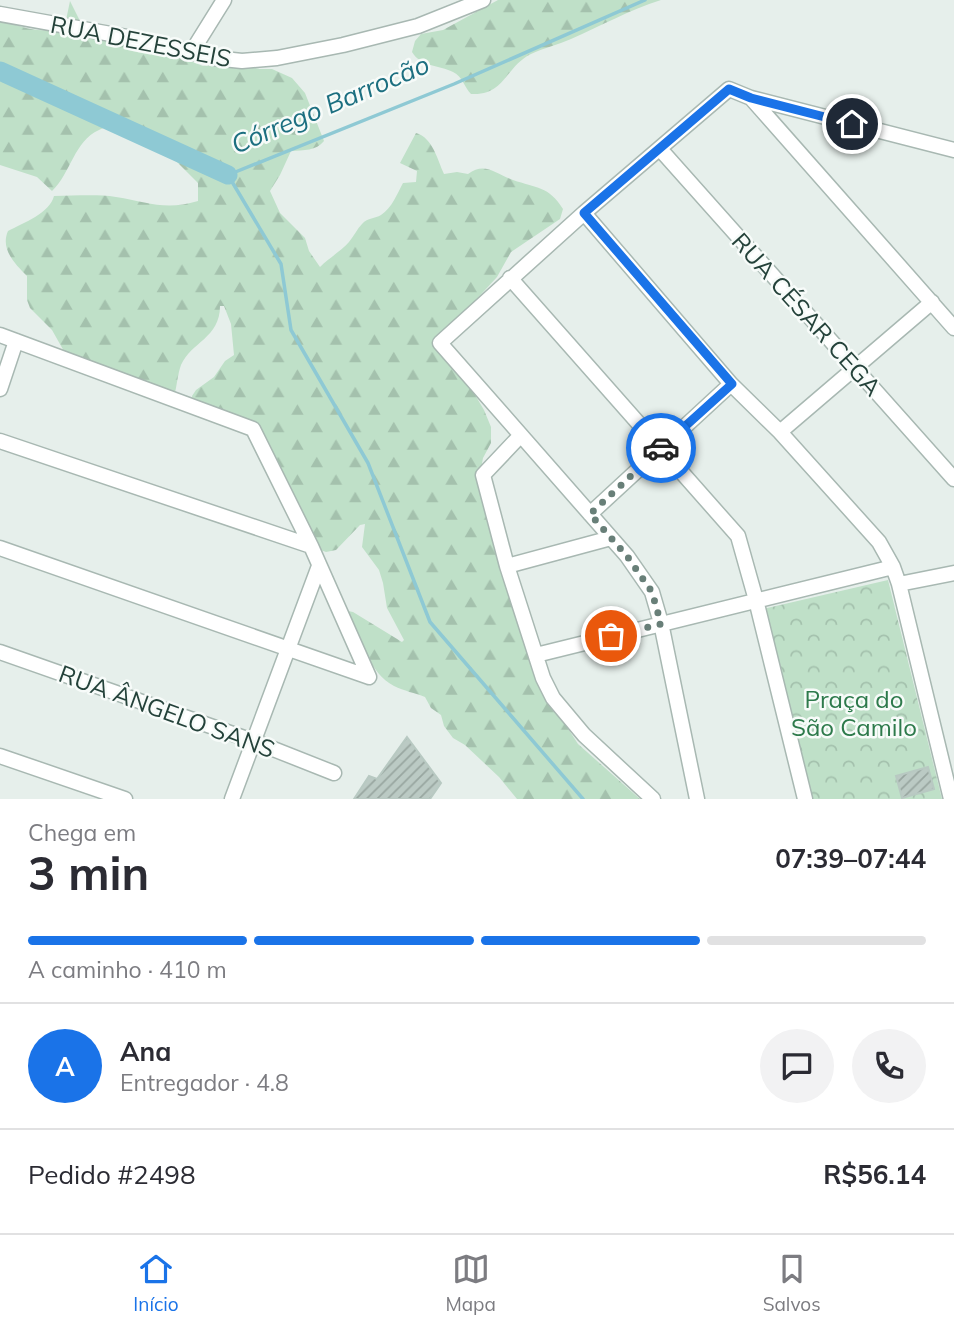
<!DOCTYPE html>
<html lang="pt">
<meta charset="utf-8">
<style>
:root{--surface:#fff;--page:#f2f2f3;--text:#2b2b33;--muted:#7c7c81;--line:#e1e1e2;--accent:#1a73e8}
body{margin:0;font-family:Mulish,sans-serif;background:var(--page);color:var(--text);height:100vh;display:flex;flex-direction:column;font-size:26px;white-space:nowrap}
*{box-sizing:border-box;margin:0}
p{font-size:23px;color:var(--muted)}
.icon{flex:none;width:38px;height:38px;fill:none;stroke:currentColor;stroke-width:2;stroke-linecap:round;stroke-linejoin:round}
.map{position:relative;height:799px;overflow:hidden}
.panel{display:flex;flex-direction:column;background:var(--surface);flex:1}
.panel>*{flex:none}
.pin{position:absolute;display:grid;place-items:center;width:60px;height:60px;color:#fff;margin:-30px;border:4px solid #fff;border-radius:50%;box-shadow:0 2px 7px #0007}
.courier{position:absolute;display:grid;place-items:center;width:70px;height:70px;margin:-35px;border:5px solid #1a73e8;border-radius:50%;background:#fff;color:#222;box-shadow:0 2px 9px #0007}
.summary em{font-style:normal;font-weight:700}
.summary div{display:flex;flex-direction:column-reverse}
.summary{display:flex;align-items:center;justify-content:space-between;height:119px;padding:0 28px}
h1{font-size:46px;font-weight:700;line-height:52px}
.bar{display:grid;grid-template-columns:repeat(4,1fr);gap:10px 7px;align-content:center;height:84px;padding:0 28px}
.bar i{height:9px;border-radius:5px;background:var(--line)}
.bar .on{background:var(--accent)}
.bar p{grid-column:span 4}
.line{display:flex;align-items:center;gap:18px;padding:0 28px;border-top:2px solid var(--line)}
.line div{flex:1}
.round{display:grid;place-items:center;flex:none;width:74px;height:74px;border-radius:37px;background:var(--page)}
.tabs{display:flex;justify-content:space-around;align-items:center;height:98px;border-top:2px solid var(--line);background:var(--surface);font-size:19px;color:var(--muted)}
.tabs a{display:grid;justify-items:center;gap:4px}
.tabs .on{color:var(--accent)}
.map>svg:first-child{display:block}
.forest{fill:url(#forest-firs)}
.park{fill:url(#park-crowns)}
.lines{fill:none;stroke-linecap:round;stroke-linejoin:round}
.stream{stroke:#8ec9d4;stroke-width:3.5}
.river{stroke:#8ec9d4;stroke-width:19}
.building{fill:url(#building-hatch);stroke:#b8c9c2;stroke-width:2}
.minor-casing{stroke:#a8b8b2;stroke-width:17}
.minor{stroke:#fff;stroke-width:14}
.done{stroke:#687f78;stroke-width:7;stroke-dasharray:0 12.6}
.route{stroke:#1a73e8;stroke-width:9}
.labels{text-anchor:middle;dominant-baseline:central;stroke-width:5;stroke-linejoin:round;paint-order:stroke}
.street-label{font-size:24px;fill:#24423a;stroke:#f7fbf9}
.park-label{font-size:24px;fill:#2d7a4b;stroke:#f7fbf9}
.water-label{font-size:26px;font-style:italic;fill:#1c6f80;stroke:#f7fbf9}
</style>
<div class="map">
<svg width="954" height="799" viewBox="0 0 954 799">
<defs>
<pattern id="forest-firs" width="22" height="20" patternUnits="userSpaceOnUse" patternTransform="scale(1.75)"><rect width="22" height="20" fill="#bfe0c8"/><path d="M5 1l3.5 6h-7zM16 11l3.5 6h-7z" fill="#a4c1ad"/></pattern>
<pattern id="park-crowns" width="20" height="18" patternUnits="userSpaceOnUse" patternTransform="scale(1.75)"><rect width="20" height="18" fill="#bfe0c8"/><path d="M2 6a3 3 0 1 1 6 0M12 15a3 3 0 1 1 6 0" fill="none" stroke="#a4c1ad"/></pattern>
<pattern id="building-hatch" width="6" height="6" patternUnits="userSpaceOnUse" patternTransform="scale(1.75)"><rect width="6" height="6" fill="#bbcac4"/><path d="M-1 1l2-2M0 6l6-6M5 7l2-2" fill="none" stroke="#98a6a0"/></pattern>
</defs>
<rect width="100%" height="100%" fill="#e6efeb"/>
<!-- forest -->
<path class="forest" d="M 498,0 L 661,0 C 629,10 601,26 571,39 C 558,45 543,48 531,54 C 505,67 505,96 471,94 C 464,87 463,77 453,72 C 439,65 421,67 412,52 L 415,41 L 421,34 L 443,30 Z
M 70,1 L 82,25 L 162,50 L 203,66 L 233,63 L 260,69 L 272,69 L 292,78 L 305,93 L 324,141 C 316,151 304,150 291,151 L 280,175 L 270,191 L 280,213 L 305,238 L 309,251 L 320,267 C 329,258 341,251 349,242 C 354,236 357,229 362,224 C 368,217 375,219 381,215 C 392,208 397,194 403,183 L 416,182 L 417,171 L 400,163 L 416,133 C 433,138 437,159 444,174 L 457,172 L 468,174 C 485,161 496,174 513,180 C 536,188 549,186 563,209 L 560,219 L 511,252 L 497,277 L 451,327 L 447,360 L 454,370 L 465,378 L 484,410 L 491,427 L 491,443 L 483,458 L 481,469 L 485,512 L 496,547 L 506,565 L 516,618 L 534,670 L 544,691 L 578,744 L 640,799 L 517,799 L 499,777 L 465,745 L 453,738 L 444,726 L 441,715 L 431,708 L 425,697 C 415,693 404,691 394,686 C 369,673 362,640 349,617 L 343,614 L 348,611 L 353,612 L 402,642 L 404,640 L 387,608 L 383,583 L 379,570 L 362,547 L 365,524 L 360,525 L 336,550 L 326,552 L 318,549 L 304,531 L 300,505 L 269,468 L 250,438 L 236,426 L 193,402 L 192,396 L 196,390 L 214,377 L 225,361 L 234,355 L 231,324 L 224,306 L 220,306 C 220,338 191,342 181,365 C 178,373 177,384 175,393 L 65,353 L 52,330 L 30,308 L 27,300 L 27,276 C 15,264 0,249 8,231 C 23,223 50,213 54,196 C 74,196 96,194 116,197 C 148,202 165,211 198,201 L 198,183 L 147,132 L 132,123 C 121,125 108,125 99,130 C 74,141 71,173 52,191 L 37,177 L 0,165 L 0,20 C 23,27 42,36 65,25 Z"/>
<!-- park -->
<path class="park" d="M 888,580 L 942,799 L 808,799 L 763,609 Z"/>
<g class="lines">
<!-- stream -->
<path class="stream" d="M 583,799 L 430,622 L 368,463 L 291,330 L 281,264 L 228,175 L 454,84 L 645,0"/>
<!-- river -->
<path class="river" d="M 0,71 L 228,175"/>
</g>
<!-- building -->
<path class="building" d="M 407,737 L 441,783 L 430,799 L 354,799 L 369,776 L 377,779 Z
M 928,767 L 934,789 L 902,798 L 896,776 Z"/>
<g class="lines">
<!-- minor casing -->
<g class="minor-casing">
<path id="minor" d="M 0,14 L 144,40 L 214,58 L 242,61 L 277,58 L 343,45 L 418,26 L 483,0
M 191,53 L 224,0
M 751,98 L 954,328
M 660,149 L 954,479
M 584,213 L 731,384 L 780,432 L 879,542 L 893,567 L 899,584 L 951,799
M 510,278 L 738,536 L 756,600 L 805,799
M 0,335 L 253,429 L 311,546 L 369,677
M 0,389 L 16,341
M 780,432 L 932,302
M 520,436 L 483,475 L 507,566 L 543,678 L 553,698 L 584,735 L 653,799
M 0,441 L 311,546
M 590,514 L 731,384
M 0,548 L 369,677
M 507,566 L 611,538
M 899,584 L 954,573
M 0,652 L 253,741 L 334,773
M 536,655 L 893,567
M 0,756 L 125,799
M 232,799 L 319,566
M 697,799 L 661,623 L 652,592 L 627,556 L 440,343 L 584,213 L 729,89 L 751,98 L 954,150"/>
</g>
<!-- minor -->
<use href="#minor" class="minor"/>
</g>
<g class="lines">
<!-- done -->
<path class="done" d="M 611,636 L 661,624 L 652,592 L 627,556 L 590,514 L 661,448"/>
<!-- route -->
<path class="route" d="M 661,448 L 732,384 L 584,213 L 729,89 L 751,98 L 852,124"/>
</g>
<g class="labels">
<!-- street labels -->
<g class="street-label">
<text transform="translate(141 41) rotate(11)">RUA DEZESSEIS</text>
<text transform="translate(807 314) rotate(48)">RUA CÉSAR CEGA</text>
<text transform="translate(167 711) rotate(20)">RUA ÂNGELO SANS</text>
</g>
<!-- park labels -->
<g class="park-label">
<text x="854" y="699">Praça do<tspan x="854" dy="28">São Camilo</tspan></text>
</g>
<!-- water labels -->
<g class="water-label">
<text transform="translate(330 104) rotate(-23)">Córrego Barrocão</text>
</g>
</g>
</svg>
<div class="pin" style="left:611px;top:636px;background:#ea580c"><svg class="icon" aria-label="bag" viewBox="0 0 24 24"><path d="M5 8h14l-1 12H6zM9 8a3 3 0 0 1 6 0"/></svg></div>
<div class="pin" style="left:852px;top:124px;background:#1f2937"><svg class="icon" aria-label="home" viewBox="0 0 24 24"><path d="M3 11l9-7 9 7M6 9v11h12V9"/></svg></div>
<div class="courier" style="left:661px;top:448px"><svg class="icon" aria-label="car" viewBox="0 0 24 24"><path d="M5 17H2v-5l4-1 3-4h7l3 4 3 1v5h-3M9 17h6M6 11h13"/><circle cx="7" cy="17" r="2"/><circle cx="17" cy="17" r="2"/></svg></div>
</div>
<section class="panel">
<div class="summary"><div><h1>3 min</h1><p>Chega em</p></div><em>07:39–07:44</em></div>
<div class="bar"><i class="on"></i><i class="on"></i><i class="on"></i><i></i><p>A caminho · 410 m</p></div>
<div class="line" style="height:126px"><b class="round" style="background:var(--accent);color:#fff">A</b><div><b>Ana</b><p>Entregador · 4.8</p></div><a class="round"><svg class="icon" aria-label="chat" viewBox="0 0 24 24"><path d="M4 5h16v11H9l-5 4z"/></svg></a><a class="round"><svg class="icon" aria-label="phone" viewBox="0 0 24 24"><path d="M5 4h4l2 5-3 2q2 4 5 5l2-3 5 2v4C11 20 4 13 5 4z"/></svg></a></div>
<div class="line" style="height:91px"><div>Pedido #2498</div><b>R$56.14</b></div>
</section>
<nav class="tabs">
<a class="on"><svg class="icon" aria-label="home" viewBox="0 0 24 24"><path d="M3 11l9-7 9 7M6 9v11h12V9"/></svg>Início</a>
<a><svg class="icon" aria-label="map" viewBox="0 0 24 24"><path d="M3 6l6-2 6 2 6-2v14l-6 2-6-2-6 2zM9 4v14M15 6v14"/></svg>Mapa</a>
<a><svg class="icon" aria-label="saved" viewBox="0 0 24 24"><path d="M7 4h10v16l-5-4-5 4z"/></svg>Salvos</a>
</nav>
